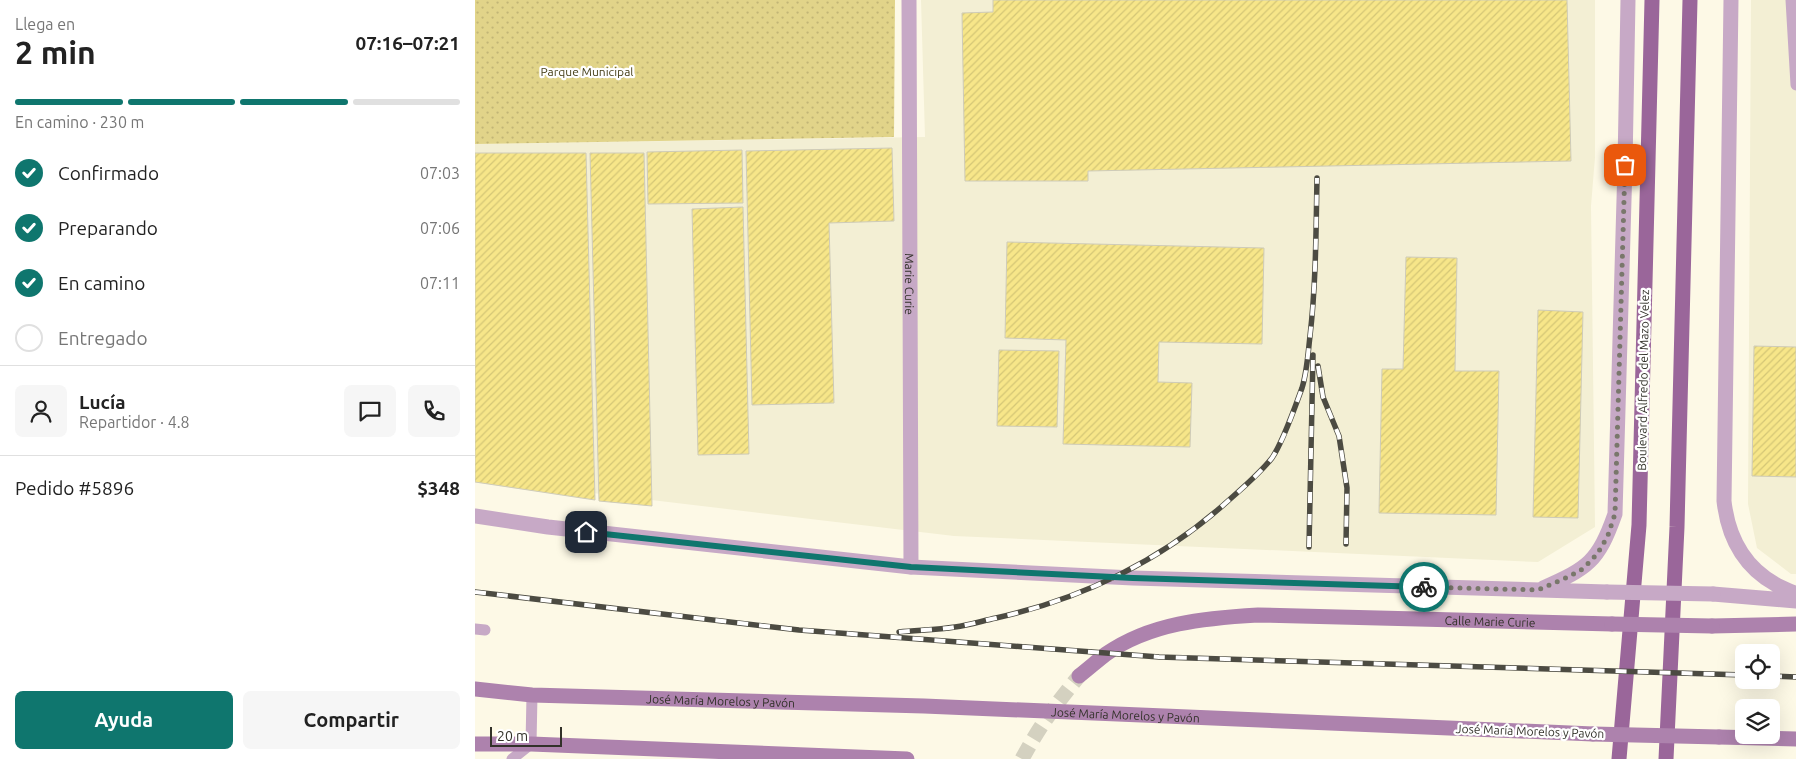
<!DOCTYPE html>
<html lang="es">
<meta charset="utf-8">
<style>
:root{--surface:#fff;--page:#f6f6f6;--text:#222;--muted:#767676;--line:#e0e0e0;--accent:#0f766e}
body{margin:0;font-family:Ubuntu,sans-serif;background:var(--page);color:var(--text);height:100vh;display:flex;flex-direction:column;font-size:19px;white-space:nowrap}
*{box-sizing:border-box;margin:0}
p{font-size:16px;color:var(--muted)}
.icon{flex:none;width:28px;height:28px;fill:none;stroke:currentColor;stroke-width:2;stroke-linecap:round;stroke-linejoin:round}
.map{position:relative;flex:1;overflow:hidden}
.details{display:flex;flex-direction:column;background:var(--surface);width:475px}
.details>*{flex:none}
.buttons{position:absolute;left:1260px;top:644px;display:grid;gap:10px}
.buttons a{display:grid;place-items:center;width:45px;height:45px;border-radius:8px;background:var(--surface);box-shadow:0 5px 20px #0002;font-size:25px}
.scale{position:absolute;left:15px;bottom:12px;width:72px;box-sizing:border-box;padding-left:5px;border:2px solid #323129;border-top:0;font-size:14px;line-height:18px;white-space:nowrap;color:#323129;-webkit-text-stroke:4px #fff;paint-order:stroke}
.pin{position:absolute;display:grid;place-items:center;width:42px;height:42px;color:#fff;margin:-21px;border-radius:10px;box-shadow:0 2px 8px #0006}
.courier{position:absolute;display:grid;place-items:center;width:50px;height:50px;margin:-25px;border:4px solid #0f766e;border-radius:50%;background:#fff;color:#222;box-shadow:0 1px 6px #0007}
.head em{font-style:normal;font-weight:600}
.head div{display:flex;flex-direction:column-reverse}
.head{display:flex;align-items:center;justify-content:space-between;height:85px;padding:0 15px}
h1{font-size:32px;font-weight:600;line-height:38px}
.bar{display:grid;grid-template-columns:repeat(4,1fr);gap:8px 5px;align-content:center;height:60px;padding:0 15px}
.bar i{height:6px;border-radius:4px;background:var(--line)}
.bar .active{background:var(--accent)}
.bar p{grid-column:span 4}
.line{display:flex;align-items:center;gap:12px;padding:0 15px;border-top:1px solid var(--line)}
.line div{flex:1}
.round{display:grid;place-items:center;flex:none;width:52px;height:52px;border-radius:8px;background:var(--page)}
ol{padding:0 15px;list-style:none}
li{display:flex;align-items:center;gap:15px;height:55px}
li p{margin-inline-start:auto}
li .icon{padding:5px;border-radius:50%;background:var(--accent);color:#fff;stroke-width:4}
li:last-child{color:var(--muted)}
li i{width:28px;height:28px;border:2px solid var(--line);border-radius:50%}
.button{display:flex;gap:10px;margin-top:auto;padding:10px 15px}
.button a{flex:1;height:58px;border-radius:8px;background:var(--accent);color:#fff;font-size:20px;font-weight:600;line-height:58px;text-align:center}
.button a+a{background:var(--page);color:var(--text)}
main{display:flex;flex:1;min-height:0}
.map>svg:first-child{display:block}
.built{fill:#f3efd4}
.park{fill:url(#park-dots)}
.building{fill:url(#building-hatch);stroke:#cecbb9}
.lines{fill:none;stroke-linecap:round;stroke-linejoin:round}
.secondary-tunnel{stroke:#d4d1c0;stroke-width:15;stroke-dasharray:15 8;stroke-linecap:butt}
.service{stroke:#c7a9c6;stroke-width:11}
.minor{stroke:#c7a9c6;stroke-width:15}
.tertiary{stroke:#c7a9c6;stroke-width:15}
.secondary{stroke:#ad82ad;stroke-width:15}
.primary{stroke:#9a669a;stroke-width:15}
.rail-casing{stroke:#4c4b42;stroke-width:5.5}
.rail{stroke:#fff;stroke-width:4;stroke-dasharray:11;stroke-linecap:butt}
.tertiary-bridge{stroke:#c7a9c6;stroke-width:15}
.secondary-bridge{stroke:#ad82ad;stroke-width:15}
.done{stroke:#79776b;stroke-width:5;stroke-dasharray:0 9}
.route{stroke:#0f766e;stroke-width:6}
.labels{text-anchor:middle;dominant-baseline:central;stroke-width:4.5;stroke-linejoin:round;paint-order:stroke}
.park-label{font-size:12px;fill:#443d16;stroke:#fff}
.street-label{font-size:12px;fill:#323129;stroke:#fff}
</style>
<main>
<section class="details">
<div class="head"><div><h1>2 min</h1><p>Llega en</p></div><em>07:16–07:21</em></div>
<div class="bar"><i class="active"></i><i class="active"></i><i class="active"></i><i></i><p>En camino · 230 m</p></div>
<ol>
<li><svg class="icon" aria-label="check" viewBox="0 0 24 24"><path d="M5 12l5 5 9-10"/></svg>Confirmado<p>07:03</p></li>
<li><svg class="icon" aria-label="check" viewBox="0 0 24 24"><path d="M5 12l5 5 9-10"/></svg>Preparando<p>07:06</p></li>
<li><svg class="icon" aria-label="check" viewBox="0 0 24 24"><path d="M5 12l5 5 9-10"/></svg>En camino<p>07:11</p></li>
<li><i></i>Entregado</li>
</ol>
<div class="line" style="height:90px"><a class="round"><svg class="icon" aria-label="person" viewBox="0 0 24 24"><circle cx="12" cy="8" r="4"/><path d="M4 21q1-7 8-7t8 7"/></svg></a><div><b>Lucía</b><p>Repartidor · 4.8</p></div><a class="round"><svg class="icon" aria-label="chat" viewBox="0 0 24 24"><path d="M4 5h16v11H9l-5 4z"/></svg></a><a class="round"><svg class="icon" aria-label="phone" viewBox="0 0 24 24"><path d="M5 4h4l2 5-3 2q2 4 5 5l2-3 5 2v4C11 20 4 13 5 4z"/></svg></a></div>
<div class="line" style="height:65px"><div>Pedido #5896</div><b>$348</b></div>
<div class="button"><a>Ayuda</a><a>Compartir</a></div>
</section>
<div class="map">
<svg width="1321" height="759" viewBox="0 0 1321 759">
<defs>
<pattern id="park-dots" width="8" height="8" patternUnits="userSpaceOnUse" patternTransform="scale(1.25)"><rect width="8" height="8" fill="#e1d489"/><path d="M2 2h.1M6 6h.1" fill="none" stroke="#c2b676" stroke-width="1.8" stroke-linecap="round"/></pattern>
<pattern id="building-hatch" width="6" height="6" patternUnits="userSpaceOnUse" patternTransform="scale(1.25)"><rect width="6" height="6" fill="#f7e689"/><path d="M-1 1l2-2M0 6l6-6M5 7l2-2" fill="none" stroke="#d4c676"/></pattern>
</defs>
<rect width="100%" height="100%" fill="#fdf9e6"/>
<!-- built -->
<path class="built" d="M 446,0 L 1120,0 L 1120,157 L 1116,206 L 1120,527 L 1063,562 L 479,536 L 0,479 L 0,144 L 450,137 Z
M 1276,0 L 1321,0 L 1321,574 L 1316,574 L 1282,548 L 1273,504 Z"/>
<!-- park -->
<path class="park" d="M 0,0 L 420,0 L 419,137 L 0,144 Z"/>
<!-- building -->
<path class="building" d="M 518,0 L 1092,0 L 1096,161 L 613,171 L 613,181 L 490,181 L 487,13 L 518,12 Z
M 417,148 L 419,221 L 354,223 L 359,403 L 277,405 L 271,151 Z
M 267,150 L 268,203 L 173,204 L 172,152 Z
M 0,153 L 111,153 L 120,500 L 0,482 Z
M 115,153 L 169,153 L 177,506 L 124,501 Z
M 268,207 L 274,454 L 223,455 L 217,209 Z
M 532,242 L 789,248 L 787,344 L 684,342 L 683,382 L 717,383 L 715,447 L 588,444 L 591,340 L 530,338 Z
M 931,257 L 982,258 L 980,371 L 1024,371 L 1021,515 L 904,513 L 907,369 L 928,369 Z
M 1063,310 L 1108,312 L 1103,518 L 1058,517 Z
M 1279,346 L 1321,347 L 1321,477 L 1277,476 Z
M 524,350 L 584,351 L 582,427 L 522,426 Z"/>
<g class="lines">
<!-- secondary-tunnel -->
<path class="secondary-tunnel" d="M 547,759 C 564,727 581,704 604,676"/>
<!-- service -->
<path class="service" d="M 1316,0 L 1321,85
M 0,629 L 10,630
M 37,759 L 56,744 L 57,695"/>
<!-- minor -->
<path class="minor" id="s1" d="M 434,0 L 436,567"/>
<!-- tertiary -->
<path class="tertiary" d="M 1256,0 L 1249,501 C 1253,536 1268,566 1300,584 C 1306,588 1314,590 1321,594
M 0,516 L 73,527 L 436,567 L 658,578 L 1132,592
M 1068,588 C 1113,568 1123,562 1140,514 L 1150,165 L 1153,0
M 1238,594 L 1321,601"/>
<!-- secondary -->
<g class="secondary">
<path d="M 1237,626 L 1321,624"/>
<path id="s2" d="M 604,676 C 613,669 622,661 631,654 C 675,623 730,618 783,615 L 1137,624"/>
<path id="s3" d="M 0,689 L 57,695 L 449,706 L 1118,734"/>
<path d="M 1244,737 L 1321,739"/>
<path d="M 0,744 L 56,744 L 432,759"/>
</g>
<!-- primary -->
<path class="primary" d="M 1144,759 L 1164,525 L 1177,0
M 1191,759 L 1202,527 L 1215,0"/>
<!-- rail casing -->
<g class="rail-casing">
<path id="rail" d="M 843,366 L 848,397 L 864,436 L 872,488 L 871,544
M 834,547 L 838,355
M 0,592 L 324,630 L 684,657 L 1269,675
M 424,632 C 442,630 462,630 480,627 C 494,625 507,621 521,618 C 607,599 688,560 754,500 C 769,487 785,473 797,458 C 808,442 820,407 827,388 C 832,372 833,353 835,336 C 841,284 841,231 842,178
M 1296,676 L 1321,677"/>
</g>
<!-- rail -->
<use href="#rail" class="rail"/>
<!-- tertiary-bridge -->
<path class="tertiary-bridge" d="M 1132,592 L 1238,594"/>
<!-- secondary-bridge -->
<path class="secondary-bridge" d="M 1137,624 L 1237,626
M 1118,734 L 1244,737"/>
</g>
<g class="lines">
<!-- done -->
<path class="done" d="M 949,587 L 1063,590 L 1093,577 L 1106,570 L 1117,560 L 1126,548 L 1133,535 L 1140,514 L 1150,165"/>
<!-- route -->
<path class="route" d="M 111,532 L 436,567 L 658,578 L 949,587"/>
</g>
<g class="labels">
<!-- park labels -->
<g class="park-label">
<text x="112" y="71">Parque Municipal</text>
</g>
<!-- street labels -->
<g class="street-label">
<text stroke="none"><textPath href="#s1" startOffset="284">Marie Curie</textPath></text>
<text transform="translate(1168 380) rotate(-89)">Boulevard Alfredo del Mazo Velez</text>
<text stroke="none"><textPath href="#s2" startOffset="426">Calle Marie Curie</textPath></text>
<text stroke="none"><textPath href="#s3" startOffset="246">José María Morelos y Pavón</textPath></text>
<text stroke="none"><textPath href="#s3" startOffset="651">José María Morelos y Pavón</textPath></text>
<text transform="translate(1055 731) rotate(2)">José María Morelos y Pavón</text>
</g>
</g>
</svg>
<div class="buttons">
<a><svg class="icon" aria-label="locate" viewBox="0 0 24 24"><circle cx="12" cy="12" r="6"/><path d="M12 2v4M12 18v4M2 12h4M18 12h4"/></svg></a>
<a><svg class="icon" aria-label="layers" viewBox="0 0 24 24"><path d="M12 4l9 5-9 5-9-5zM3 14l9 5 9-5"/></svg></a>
</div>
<div class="scale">20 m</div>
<div class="pin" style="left:1150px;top:165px;background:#ea580c"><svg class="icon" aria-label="bag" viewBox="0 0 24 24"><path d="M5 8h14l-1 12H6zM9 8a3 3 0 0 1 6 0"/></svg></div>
<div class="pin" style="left:111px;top:532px;background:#1f2937"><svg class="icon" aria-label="home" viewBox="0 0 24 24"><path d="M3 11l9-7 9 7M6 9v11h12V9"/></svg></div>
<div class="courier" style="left:949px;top:587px"><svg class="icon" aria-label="bike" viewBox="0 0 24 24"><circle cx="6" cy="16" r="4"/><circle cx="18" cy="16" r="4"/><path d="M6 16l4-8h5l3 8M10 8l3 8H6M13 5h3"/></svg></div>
</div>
</main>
